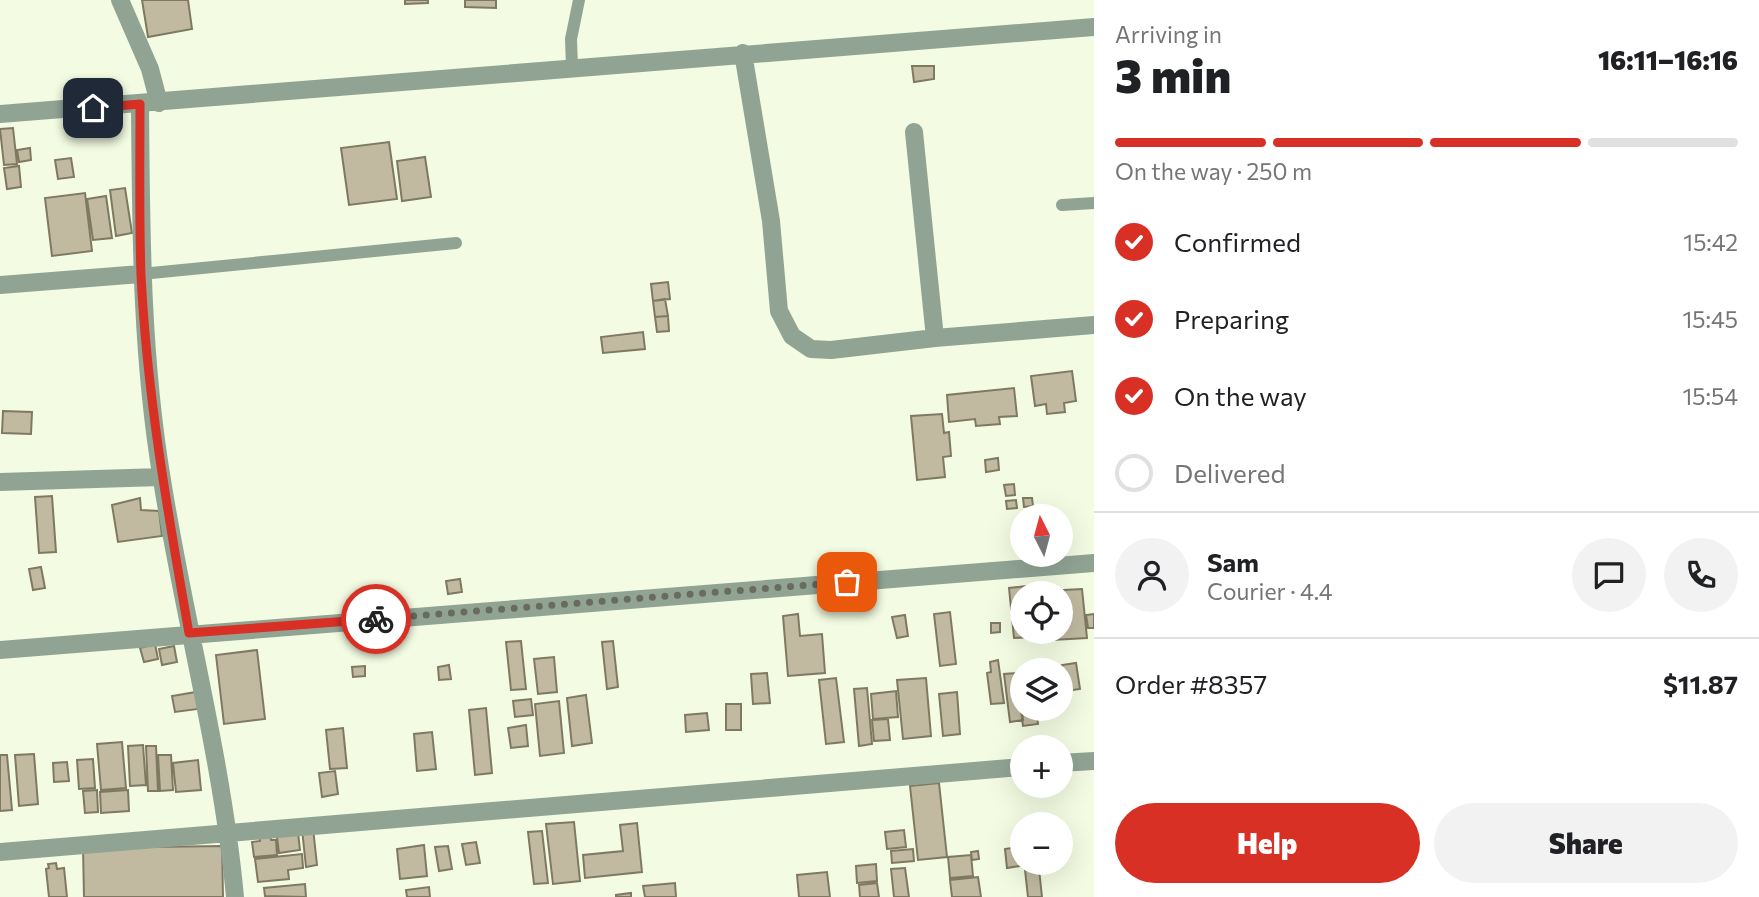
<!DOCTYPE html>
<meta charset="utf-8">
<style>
:root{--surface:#fff;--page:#f2f2f2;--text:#202124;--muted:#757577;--line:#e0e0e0;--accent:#d93025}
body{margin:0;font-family:Commissioner,sans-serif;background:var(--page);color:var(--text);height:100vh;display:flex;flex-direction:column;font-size:26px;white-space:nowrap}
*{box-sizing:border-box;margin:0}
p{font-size:23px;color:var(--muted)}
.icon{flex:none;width:38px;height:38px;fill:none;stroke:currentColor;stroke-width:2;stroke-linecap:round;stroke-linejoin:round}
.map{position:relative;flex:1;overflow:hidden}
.side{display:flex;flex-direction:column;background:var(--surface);width:665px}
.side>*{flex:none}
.needle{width:46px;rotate:354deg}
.fabs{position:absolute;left:1010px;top:504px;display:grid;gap:14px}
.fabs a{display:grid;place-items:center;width:63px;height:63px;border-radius:50%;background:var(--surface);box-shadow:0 7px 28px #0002;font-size:35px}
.pin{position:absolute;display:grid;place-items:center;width:60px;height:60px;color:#fff;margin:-30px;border-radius:14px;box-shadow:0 4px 10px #0006}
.courier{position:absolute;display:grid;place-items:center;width:70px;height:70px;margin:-35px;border:5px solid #d93025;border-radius:50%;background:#fff;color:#222;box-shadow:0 2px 9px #0007}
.headline em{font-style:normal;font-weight:800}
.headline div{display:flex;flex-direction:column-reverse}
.headline{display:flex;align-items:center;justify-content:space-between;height:119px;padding:0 21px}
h1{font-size:46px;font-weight:800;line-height:52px}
.bar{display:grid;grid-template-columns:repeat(4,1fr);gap:10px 7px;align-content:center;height:84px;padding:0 21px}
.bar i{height:9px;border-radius:5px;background:var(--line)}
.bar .current{background:var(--accent)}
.bar p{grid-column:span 4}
.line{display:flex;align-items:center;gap:18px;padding:0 21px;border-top:2px solid var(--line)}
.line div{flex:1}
.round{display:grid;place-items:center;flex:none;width:74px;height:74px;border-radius:37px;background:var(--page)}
ol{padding:0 21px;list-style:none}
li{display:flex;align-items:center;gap:21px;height:77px}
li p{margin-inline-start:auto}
li .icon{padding:7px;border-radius:50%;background:var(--accent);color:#fff;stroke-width:4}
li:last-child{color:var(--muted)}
li i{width:38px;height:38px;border:4px solid var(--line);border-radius:50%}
.action{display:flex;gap:14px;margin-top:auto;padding:14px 21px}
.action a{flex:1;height:80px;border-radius:42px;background:var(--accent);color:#fff;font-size:28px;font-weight:800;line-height:80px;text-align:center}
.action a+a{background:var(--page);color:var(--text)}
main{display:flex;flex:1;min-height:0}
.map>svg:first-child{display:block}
.building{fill:#c1baa1;stroke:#7f7961;stroke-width:2}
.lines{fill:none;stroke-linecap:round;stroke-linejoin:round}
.lane{stroke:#91a494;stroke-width:12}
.street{stroke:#91a494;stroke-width:18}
.done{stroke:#676c5d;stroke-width:7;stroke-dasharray:0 12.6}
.route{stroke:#d93025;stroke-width:9}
</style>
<main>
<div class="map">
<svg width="1094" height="897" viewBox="0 0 1094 897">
<rect width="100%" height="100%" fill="#f3fce2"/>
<!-- building -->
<path class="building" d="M 142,0 L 188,0 L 192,29 L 148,37 Z
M 405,0 L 428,0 L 428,3 L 405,4 Z
M 465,0 L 496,0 L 496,8 L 465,7 Z
M 912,66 L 934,66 L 934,79 L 914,82 Z
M 13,128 L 17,164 L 4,165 L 0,129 Z
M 389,142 L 397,199 L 349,205 L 341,148 Z
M 30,148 L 31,160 L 19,162 L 17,150 Z
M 425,157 L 431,197 L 402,201 L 397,161 Z
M 71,158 L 74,177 L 58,179 L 55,160 Z
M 19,166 L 21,187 L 7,189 L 4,168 Z
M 125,188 L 132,233 L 116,236 L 110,190 Z
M 85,193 L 92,251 L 52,256 L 45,198 Z
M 106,196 L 112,238 L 93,240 L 87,199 Z
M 668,282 L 670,299 L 653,301 L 651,284 Z
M 665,299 L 668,316 L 655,317 L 653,301 Z
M 668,316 L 669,331 L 657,332 L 655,317 Z
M 643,332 L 645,349 L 603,353 L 601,337 Z
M 1072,371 L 1076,401 L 1064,403 L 1065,412 L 1047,414 L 1046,404 L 1035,406 L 1031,376 Z
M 1014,388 L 1017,416 L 999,417 L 1000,424 L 976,426 L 975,419 L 949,422 L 947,395 Z
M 3,411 L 32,412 L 31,434 L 2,433 Z
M 942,414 L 944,433 L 949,432 L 951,456 L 943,457 L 945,477 L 917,480 L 911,416 Z
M 998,458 L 999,470 L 986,472 L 985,460 Z
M 1014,484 L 1015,495 L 1006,496 L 1004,485 Z
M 52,496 L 56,552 L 39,553 L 35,497 Z
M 140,498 L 141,510 L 159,511 L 162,536 L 118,542 L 112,505 Z
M 1023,498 L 1032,498 L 1033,506 L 1024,507 Z
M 1016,500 L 1017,508 L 1007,509 L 1006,501 Z
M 41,567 L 45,588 L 33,590 L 29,569 Z
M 460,579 L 462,592 L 448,594 L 446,581 Z
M 1026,586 L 1027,593 L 1022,593 L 1022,632 L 1031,632 L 1031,637 L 1014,638 L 1009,588 Z
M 1082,589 L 1087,638 L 1052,640 L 1051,632 L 1060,632 L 1064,590 Z
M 950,612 L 956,664 L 940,666 L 934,614 Z
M 798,614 L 800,636 L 822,634 L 825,673 L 788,676 L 783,616 Z
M 1094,614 L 1094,628 L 1088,628 L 1086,615 Z
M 905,615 L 908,636 L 897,638 L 892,617 Z
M 991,623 L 1000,623 L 1000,632 L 991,633 Z
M 521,641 L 526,689 L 511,690 L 506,642 Z
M 613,641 L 618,687 L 607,689 L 602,642 Z
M 155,644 L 158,659 L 144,662 L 140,648 Z
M 174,646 L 177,662 L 162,665 L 159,649 Z
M 257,650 L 265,719 L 224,724 L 216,655 Z
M 554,657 L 557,692 L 538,694 L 534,659 Z
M 998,660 L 1004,703 L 991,704 L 987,673 L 991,672 L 990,662 Z
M 1076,663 L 1080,689 L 1065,691 L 1062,665 Z
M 449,665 L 451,679 L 439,680 L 438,667 Z
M 365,666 L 365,676 L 353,677 L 352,667 Z
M 1060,666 L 1064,696 L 1060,697 L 1060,670 L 1048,668 Z
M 767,673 L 770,703 L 753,704 L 751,674 Z
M 1017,673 L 1023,720 L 1010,722 L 1004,674 Z
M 836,678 L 844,742 L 826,744 L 819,680 Z
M 926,678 L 931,736 L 903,739 L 897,680 Z
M 867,688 L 872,744 L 859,746 L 854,689 Z
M 896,691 L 898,717 L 873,719 L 871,694 Z
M 196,692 L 198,709 L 175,712 L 172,696 Z
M 957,692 L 960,734 L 943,736 L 939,694 Z
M 1022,693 L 1022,709 L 1036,709 L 1038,724 L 1023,726 L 1019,694 Z
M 586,695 L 592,743 L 572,746 L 567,698 Z
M 531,699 L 533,715 L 515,717 L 513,701 Z
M 559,701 L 564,753 L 540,756 L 535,704 Z
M 726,704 L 741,704 L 741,730 L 726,730 Z
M 486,708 L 492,773 L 475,775 L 469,710 Z
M 707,713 L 709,730 L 686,732 L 685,715 Z
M 888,719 L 890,740 L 874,741 L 872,720 Z
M 526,725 L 528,746 L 511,748 L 508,728 Z
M 343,728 L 347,768 L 330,769 L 326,730 Z
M 432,732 L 436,769 L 417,771 L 414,734 Z
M 122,742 L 126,788 L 101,790 L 97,744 Z
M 143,745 L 146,785 L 130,786 L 128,746 Z
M 146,746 L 156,746 L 158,791 L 148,791 Z
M 34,754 L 38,804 L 19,806 L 15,755 Z
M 0,755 L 7,755 L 12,810 L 0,811 Z
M 158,755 L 171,755 L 173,790 L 160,791 Z
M 93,759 L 95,788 L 79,789 L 77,760 Z
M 198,760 L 201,790 L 176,792 L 173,763 Z
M 67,762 L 69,781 L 54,782 L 53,763 Z
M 335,771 L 338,794 L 322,797 L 319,773 Z
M 939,783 L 947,857 L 918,860 L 910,786 Z
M 97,790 L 98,812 L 85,813 L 83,791 Z
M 128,790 L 129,811 L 101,813 L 100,792 Z
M 574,822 L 580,881 L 553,884 L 546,824 Z
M 637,823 L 642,872 L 585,878 L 583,855 L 623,851 L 620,825 Z
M 313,828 L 317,865 L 306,867 L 302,829 Z
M 276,830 L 298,833 L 300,850 L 279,853 Z
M 904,830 L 906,847 L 887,849 L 885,832 Z
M 270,831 L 271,840 L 276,840 L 277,855 L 254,857 L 252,842 L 260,841 L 259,832 Z
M 542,831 L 548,883 L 534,884 L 528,832 Z
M 476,842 L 480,863 L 466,865 L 462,844 Z
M 424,845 L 427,876 L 400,879 L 397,849 Z
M 222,846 L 223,897 L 84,897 L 83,848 Z
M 448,846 L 452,869 L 439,871 L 435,847 Z
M 1018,847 L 1020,866 L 1007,868 L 1005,849 Z
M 913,849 L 914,861 L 892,863 L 891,851 Z
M 978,851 L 979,859 L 972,860 L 971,852 Z
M 302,854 L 303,868 L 288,870 L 289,879 L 258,882 L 255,859 Z
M 971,855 L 973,876 L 950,878 L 948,857 Z
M 56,863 L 57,869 L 64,868 L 67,897 L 49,897 L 46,869 L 49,868 L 48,864 Z
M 1023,863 L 1043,863 L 1043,865 L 1024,867 Z
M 876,864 L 877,881 L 857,883 L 856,866 Z
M 905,868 L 909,897 L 894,897 L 891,869 Z
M 1039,869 L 1042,897 L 1028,897 L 1025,870 Z
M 827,872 L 830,897 L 799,897 L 797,875 Z
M 978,877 L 981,897 L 952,897 L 950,880 Z
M 675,883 L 676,897 L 645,897 L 643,886 Z
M 877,883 L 879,897 L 860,897 L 859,885 Z
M 305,884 L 306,897 L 265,896 L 264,888 Z
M 429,887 L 430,897 L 407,897 L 406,890 Z
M 631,893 L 631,897 L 616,897 L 616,895 Z"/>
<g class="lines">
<!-- lane -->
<path class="lane" d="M 572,67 L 571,39 L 579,0
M 1062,205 L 1094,203
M 141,274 L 456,243"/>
<!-- street -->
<path class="street" d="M 120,0 L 150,69 L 159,103
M 743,53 L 771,221 L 779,311 L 792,336 L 811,349 L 831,350 L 935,338 L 1094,325
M 140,104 C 141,230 141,355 162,480 C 184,619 222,757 235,897
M 0,114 L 1094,27
M 914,132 L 935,338
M 0,285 L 141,274
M 0,482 L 161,477
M 0,650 L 1094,563
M 1060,763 L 1094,761
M 0,852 L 1022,767"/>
</g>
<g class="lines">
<!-- done -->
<path class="done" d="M 376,619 L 847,582"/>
<!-- route -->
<path class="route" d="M 93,108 L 140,104 C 140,161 139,218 141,275 C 147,396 168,514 189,633 L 376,619"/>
</g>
</svg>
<div class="fabs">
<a><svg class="needle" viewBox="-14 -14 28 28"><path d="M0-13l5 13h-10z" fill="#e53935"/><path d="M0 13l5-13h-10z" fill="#757577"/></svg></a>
<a><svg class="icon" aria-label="locate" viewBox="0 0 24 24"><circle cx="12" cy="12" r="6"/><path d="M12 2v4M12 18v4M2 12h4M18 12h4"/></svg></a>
<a><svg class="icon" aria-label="layers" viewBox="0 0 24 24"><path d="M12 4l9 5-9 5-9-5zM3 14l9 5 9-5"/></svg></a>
<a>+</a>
<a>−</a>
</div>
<div class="pin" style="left:847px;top:582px;background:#ea580c"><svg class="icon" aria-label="bag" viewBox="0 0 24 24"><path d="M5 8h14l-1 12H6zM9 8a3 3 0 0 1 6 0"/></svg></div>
<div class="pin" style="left:93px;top:108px;background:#1f2937"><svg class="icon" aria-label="home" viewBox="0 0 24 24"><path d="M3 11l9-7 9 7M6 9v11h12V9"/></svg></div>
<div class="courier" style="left:376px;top:619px"><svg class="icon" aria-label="bike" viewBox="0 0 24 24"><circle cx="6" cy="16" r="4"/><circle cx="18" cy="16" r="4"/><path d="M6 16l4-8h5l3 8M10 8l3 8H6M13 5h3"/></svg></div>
</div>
<section class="side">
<div class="headline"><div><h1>3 min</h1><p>Arriving in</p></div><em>16:11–16:16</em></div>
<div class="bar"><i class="current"></i><i class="current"></i><i class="current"></i><i></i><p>On the way · 250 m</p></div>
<ol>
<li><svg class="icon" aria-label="check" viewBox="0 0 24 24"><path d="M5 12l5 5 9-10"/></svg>Confirmed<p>15:42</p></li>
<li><svg class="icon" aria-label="check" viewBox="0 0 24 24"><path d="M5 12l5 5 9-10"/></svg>Preparing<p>15:45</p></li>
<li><svg class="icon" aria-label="check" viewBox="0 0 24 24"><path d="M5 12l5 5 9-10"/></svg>On the way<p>15:54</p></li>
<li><i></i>Delivered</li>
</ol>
<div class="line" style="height:126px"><a class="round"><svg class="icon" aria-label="person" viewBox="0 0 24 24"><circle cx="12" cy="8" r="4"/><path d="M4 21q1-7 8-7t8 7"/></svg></a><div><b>Sam</b><p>Courier · 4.4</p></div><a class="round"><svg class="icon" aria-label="chat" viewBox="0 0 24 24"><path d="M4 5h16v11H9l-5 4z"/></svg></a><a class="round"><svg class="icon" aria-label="phone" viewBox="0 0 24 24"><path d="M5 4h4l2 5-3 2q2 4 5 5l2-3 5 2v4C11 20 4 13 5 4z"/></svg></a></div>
<div class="line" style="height:91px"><div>Order #8357</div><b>$11.87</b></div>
<div class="action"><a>Help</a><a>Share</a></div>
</section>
</main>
